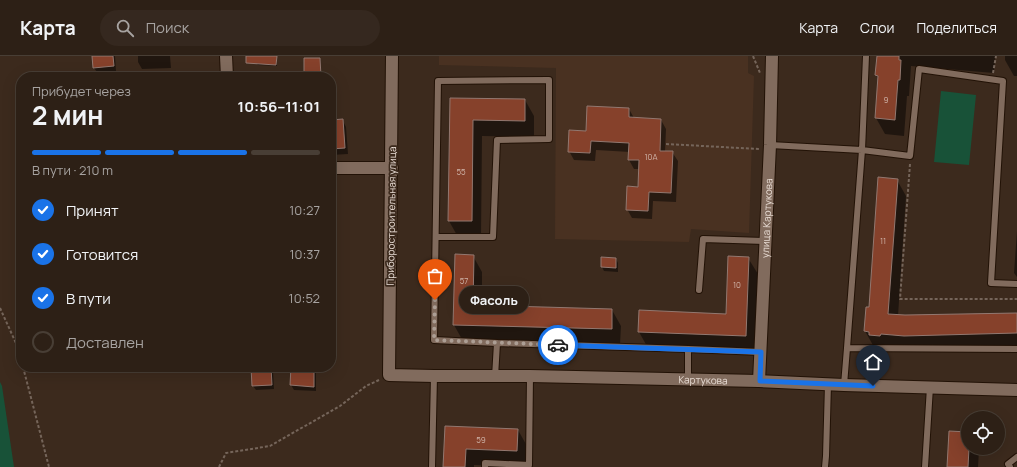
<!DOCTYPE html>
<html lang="ru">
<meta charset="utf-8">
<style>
:root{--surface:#2d2016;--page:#35281f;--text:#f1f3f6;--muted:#a7a3a1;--line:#483e35;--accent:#1a73e8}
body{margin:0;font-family:Manrope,sans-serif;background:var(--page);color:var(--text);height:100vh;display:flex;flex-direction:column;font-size:15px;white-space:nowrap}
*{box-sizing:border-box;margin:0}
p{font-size:13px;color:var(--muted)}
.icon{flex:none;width:22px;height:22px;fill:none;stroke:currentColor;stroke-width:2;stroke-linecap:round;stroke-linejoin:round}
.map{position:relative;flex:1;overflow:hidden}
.drawer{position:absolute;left:16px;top:16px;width:320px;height:300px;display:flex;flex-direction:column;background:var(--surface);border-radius:16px;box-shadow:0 4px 16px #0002,0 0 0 1px var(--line)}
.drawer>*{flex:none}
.controls{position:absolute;left:961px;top:355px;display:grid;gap:8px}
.controls a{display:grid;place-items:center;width:44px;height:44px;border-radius:50%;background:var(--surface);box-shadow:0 4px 16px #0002,0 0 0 1px var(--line);font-size:20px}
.pin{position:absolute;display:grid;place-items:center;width:34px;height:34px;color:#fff;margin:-41px -17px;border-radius:50% 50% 50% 0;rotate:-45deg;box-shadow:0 0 4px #0007}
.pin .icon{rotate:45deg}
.courier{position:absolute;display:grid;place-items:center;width:40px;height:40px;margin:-20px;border:3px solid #1a73e8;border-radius:50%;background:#fff;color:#222;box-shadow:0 1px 5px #0007}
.bubble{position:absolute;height:28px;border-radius:14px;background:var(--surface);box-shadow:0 4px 16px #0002,0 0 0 1px var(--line);font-size:13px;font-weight:700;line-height:28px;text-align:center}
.overview em{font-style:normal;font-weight:700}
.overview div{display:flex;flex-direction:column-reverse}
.overview{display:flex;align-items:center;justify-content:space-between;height:68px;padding:0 16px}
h1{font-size:26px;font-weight:700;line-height:30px}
.bar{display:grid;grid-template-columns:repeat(4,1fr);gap:6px 4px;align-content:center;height:48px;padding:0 16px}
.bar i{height:5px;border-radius:3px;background:var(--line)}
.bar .selected{background:var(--accent)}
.bar p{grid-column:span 4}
ol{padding:0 16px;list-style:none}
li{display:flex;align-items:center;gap:12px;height:44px}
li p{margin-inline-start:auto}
li .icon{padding:4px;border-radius:50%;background:var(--accent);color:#fff;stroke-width:4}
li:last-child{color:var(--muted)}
li i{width:22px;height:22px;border:2px solid var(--line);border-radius:50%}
header{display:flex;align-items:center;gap:24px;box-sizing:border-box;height:56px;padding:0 20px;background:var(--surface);border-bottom:1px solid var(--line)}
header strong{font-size:19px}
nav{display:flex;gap:22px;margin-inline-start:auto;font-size:14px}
.search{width:280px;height:36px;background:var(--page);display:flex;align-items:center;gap:10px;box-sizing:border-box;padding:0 14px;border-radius:22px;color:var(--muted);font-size:15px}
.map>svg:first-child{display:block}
.built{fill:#493121}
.green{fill:#185238}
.shadow{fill:#0007}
.building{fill:#86412b;stroke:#927870}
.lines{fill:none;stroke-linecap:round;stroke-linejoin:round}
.lane-casing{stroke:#221206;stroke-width:8}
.street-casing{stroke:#221206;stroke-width:14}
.path{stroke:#75655a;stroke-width:2;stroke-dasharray:3 2;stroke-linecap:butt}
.lane{stroke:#816b5d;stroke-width:6}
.street{stroke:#816b5d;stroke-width:12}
.done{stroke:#ac9e94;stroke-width:4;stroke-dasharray:0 7.2}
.route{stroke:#1a73e8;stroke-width:5}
.labels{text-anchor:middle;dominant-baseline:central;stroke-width:3.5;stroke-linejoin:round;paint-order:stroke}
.number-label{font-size:8px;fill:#d0b5aa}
.street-label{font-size:10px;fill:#e8dcd4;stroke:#3c2a1d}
</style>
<header>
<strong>Карта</strong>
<div class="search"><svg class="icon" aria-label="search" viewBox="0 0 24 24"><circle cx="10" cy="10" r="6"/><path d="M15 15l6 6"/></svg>Поиск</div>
<nav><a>Карта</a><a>Слои</a><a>Поделиться</a></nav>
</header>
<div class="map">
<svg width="1017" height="411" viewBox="0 0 1017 411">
<rect width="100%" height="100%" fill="#3c2a1d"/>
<!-- built -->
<path class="built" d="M 439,0 L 748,0 L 748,17 L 754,20 L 749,177 L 691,173 L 689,186 L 555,183 L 556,12 L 439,9 Z"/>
<!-- green -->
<path class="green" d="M 941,35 L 976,39 L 969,109 L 934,106 Z
M 0,326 L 2,330 L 14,411 L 0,411 Z"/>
<!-- shadow -->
<path class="shadow" d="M 93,0 L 115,0 L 116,15 L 97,16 L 94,12 Z
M 138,0 L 170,0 L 171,12 L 142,13 L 138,6 Z
M 257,0 L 277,0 L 277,10 L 258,9 L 257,8 Z
M 878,0 L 995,0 L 994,17 L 911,10 L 909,40 L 907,40 L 904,80 L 885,78 L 876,62 L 879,24 L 876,19 Z
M 1005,0 L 1017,0 L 1017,20 L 1014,20 L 1005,4 Z
M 320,3 L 321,5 L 321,21 L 305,21 Z
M 451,43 L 525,44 L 534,60 L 534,81 L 482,80 L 481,181 L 458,181 L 449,165 Z
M 629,53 L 634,62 L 661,64 L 666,73 L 665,96 L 672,96 L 678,105 L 676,146 L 653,145 L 652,163 L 632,162 L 627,153 L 639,132 L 640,113 L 634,113 L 629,104 L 630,96 L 596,94 L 595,105 L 574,104 L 569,95 L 587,76 Z
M 331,65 L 343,65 L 346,71 L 348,98 L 331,99 Z
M 897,124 L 906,140 L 898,260 L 1017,258 L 1017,294 L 914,296 L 890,294 L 889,296 L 879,295 L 874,291 L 865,275 L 867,252 L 870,252 Z
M 1017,175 L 1017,221 L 1014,217 Z
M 473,200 L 482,216 L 482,250 L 612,254 L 621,270 L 620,289 L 463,285 L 454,269 Z
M 748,202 L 758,218 L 755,296 L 648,292 L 639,276 L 727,259 Z
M 616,203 L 618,207 L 618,216 L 604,215 L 602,211 Z
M 271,311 L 273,315 L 274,333 L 256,334 L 253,330 Z
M 292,311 L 314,312 L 316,317 L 316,335 L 294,334 L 291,329 Z
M 446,371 L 518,374 L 527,390 L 526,411 L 474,409 L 474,411 L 444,411 Z
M 968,377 L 968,392 L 978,392 L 979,394 L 978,411 L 948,411 Z"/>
<!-- building -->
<path class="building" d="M 92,0 L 113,0 L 114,10 L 93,12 Z
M 246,0 L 277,0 L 276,9 L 246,7 Z
M 877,0 L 899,0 L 899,4 L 901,4 L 900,24 L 898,24 L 895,64 L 875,62 L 878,20 L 875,19 Z
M 304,2 L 320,2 L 321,21 L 304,21 Z
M 450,42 L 525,43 L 525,65 L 473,64 L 472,165 L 448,165 Z
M 587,50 L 629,52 L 629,61 L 661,63 L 660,95 L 673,95 L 671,137 L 649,136 L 648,155 L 626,154 L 627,130 L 638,131 L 639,104 L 628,104 L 629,87 L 591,85 L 590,97 L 568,96 L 569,74 L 586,75 Z
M 343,63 L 345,92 L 331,93 L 331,64 Z
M 878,121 L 898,123 L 888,258 L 905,259 L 1017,257 L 1017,277 L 904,280 L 881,278 L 880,280 L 869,279 L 869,276 L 864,275 L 866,251 L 869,251 Z
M 455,198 L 474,199 L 473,249 L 612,253 L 612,273 L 453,269 Z
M 728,200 L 749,201 L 746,280 L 638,276 L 639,254 L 726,258 Z
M 601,201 L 616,202 L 616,212 L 601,211 Z
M 251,311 L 271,311 L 272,329 L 252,330 Z
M 291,311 L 314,311 L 314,331 L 290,329 Z
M 445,370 L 518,373 L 517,395 L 466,393 L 465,411 L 443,411 Z
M 949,375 L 968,376 L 968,392 L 969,392 L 968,411 L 947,411 Z"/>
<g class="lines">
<!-- lane casing -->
<g class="lane-casing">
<path id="lane" d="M 770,89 L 862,94 L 910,100 L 919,13 L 1003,25 L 991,227 L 1017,228
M 436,181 L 493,181 L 497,84 L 549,83 L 549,24 L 438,25 L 434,284 L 497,287 L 495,321
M 699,234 L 703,183 L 766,185
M 497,287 L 688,293 L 688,324
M 847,292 L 862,94 L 866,0
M 688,293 L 761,296
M 844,329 L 847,292 L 1017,293
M 432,411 L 434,320
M 485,411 L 485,407 L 529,409 L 530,320
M 825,411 L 826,400 L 828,328
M 925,411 L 930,331
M 1010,411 L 1008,408 L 1017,401"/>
</g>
<!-- street casing -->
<g class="street-casing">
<g id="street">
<path d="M 226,0 L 227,21"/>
<path id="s1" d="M 392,0 L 389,319 L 434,320 L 530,320 L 759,325 L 844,329 L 1017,334"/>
<path d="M 331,112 L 392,112"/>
<path id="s2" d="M 759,325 L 770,89 L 772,0"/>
</g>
</g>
<!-- path -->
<path class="path" d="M 753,0 L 760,17
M 993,17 L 996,0
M 666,88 L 759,93
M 910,108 L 900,243 L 1017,243
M 0,252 L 20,296 L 21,302
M 23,311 L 49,411
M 219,411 L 226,397 L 270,390 L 340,350 L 366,330 L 379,324"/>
<!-- lane -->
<use href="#lane" class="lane"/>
<!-- street -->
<use href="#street" class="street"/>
</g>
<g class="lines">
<!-- done -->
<path class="done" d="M 435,244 L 434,284 L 558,289"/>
<!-- route -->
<path class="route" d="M 558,289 L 761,296 L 760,325 L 873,330"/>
</g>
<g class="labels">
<!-- number labels -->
<g class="number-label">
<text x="886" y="43">9</text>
<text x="651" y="100">10А</text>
<text x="461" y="115">55</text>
<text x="883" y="184">11</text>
<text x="464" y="224">57</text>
<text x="737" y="228">10</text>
<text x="481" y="383">59</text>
</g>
<!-- street labels -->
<g class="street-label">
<text transform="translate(391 160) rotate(-89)">Приборостроительная улица</text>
<text stroke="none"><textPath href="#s2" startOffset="163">улица Картукова</textPath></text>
<text stroke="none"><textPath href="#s1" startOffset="633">Картукова</textPath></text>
</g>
</g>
</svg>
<div class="controls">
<a><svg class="icon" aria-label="locate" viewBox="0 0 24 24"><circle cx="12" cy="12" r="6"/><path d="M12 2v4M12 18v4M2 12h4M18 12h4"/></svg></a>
</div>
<div class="pin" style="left:435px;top:244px;background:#ea580c"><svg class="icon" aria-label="bag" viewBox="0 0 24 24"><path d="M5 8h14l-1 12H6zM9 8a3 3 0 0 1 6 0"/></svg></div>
<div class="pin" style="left:873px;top:330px;background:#1f2937"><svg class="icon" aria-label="home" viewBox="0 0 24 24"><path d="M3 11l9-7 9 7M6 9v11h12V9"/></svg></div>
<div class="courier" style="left:558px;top:289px"><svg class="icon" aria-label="car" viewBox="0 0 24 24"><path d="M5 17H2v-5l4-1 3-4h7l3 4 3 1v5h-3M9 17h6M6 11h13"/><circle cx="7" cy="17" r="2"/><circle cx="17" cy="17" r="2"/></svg></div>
<div class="bubble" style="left:459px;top:230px;width:70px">Фасоль</div>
<section class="drawer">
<div class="overview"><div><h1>2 мин</h1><p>Прибудет через</p></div><em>10:56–11:01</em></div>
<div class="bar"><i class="selected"></i><i class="selected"></i><i class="selected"></i><i></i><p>В пути · 210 m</p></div>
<ol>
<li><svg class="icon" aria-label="check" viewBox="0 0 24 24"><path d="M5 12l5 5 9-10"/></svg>Принят<p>10:27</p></li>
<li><svg class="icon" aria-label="check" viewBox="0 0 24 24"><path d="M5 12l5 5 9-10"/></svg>Готовится<p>10:37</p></li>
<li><svg class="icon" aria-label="check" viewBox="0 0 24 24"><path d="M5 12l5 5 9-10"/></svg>В пути<p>10:52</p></li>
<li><i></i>Доставлен</li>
</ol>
</section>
</div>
